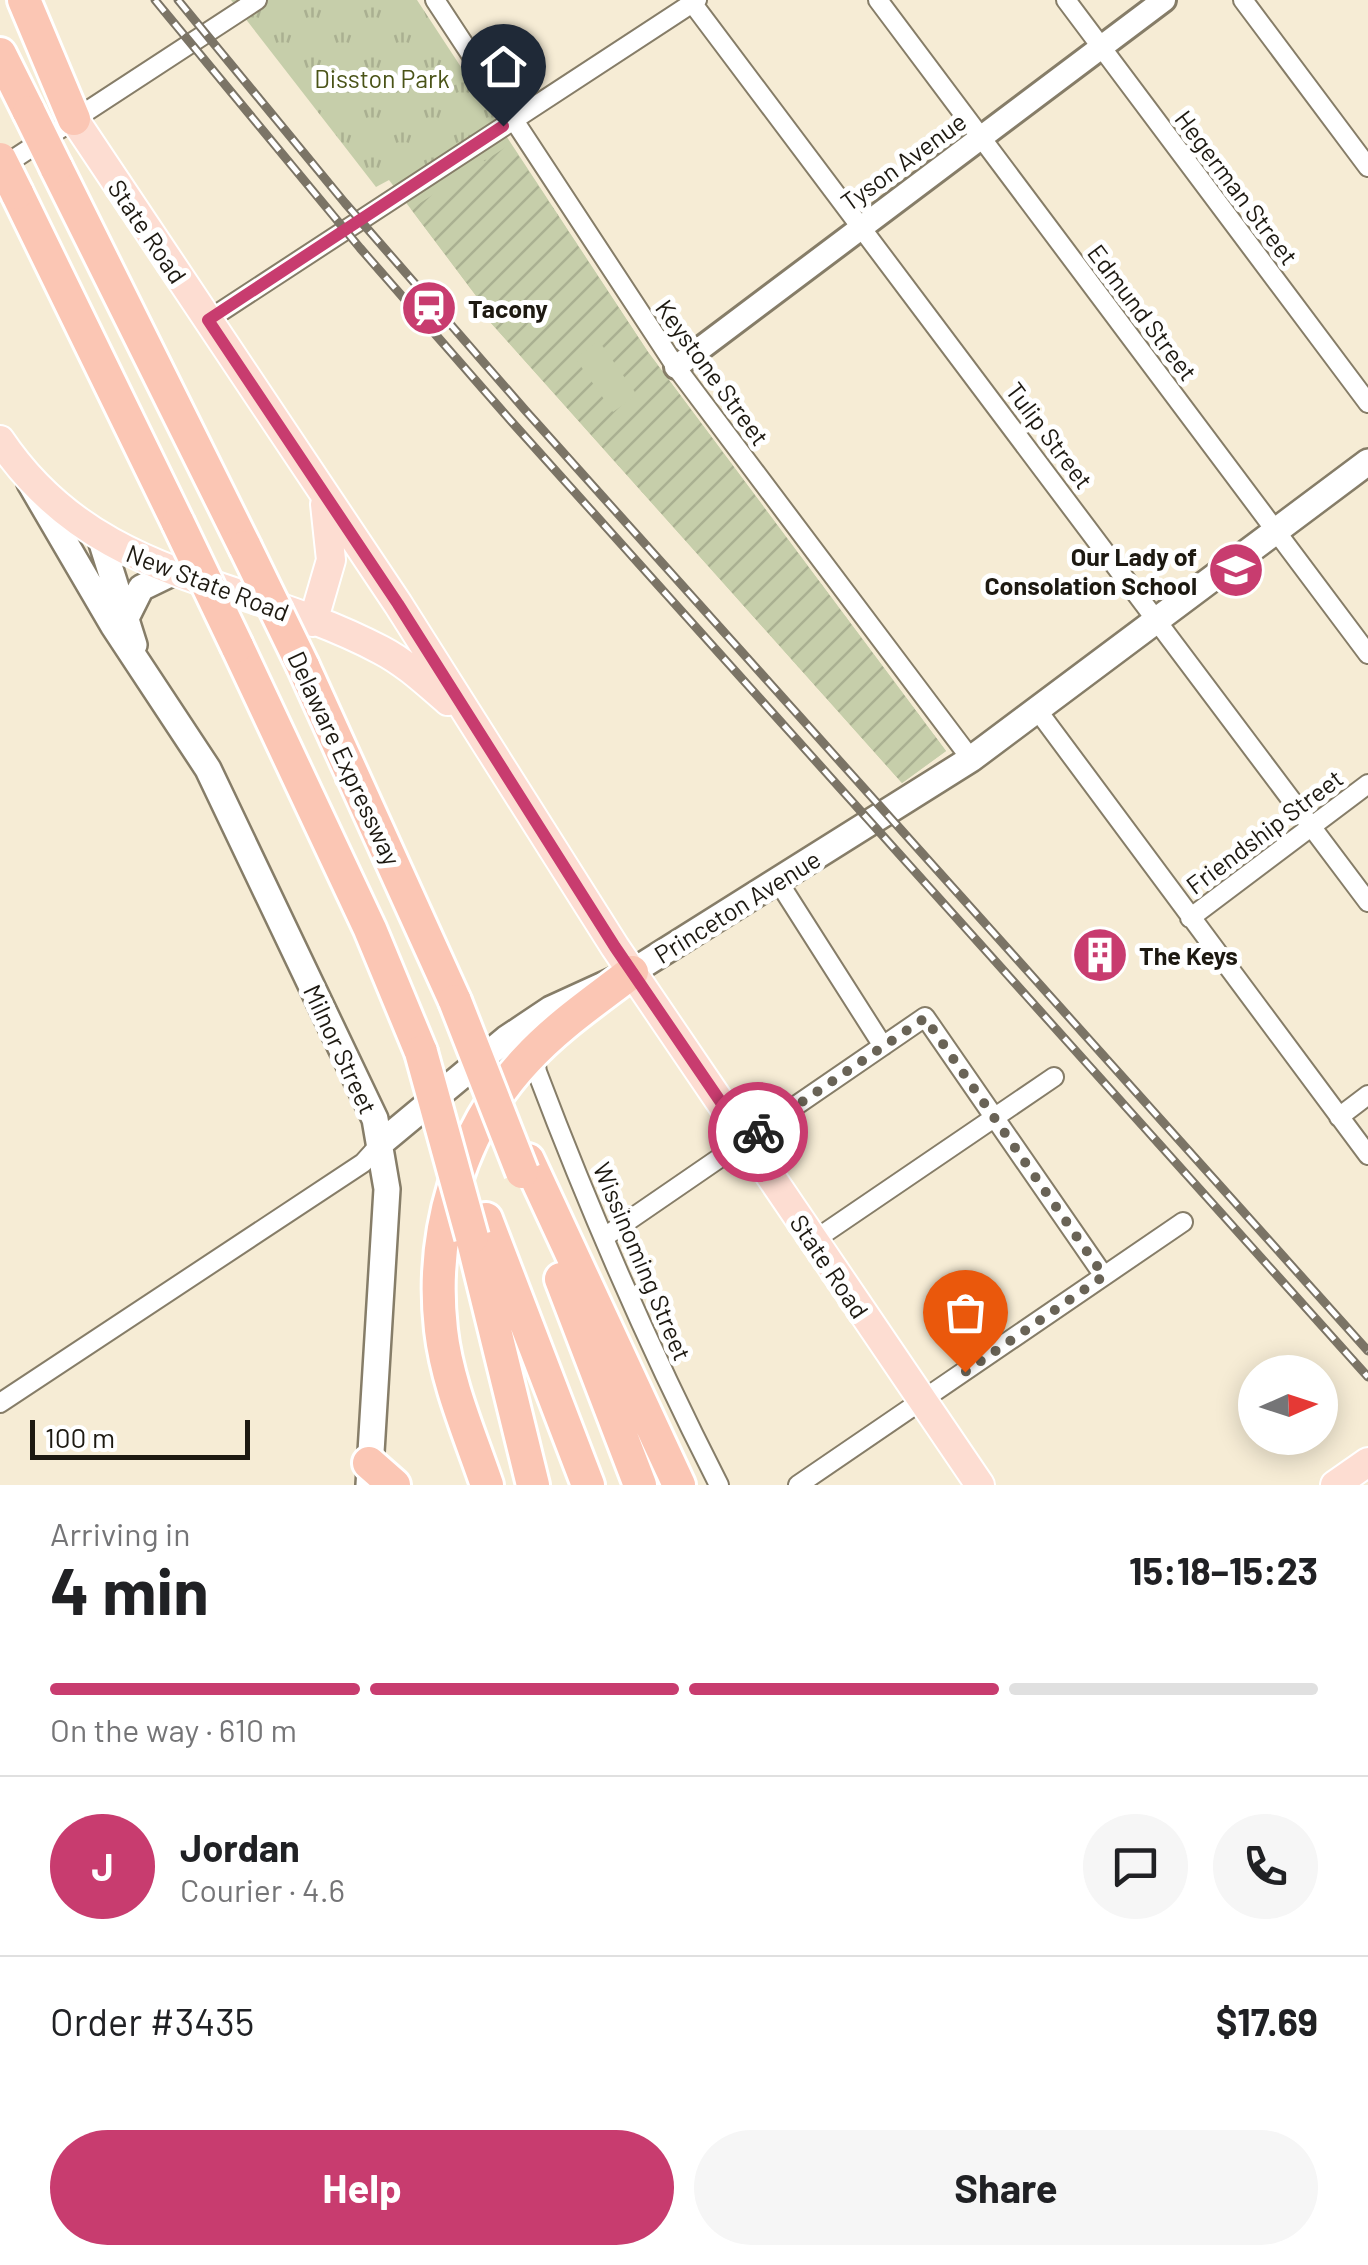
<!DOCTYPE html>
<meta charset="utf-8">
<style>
:root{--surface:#fff;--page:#f6f6f6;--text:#202124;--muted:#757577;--line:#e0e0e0;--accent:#c83c6f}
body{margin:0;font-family:Barlow,sans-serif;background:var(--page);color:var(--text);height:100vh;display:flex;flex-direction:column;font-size:38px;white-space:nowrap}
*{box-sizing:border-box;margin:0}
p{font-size:32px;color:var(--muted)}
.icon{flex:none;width:55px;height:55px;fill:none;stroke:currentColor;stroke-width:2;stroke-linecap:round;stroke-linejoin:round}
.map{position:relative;height:1485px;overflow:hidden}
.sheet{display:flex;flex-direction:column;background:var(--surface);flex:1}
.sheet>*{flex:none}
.needle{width:65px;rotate:87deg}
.buttons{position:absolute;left:1238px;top:1355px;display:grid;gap:20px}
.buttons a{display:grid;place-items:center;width:100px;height:100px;border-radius:50%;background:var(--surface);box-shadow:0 5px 25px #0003;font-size:50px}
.scale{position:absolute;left:30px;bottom:25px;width:220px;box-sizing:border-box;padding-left:10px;border:5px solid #1d1911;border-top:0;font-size:28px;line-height:35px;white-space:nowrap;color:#1d1911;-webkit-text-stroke:8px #fff;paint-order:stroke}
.pin{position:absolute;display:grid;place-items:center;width:85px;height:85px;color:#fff;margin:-102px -42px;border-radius:50% 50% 50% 0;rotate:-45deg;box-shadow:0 0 10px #0007}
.pin .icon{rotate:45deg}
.courier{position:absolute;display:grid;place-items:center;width:100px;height:100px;margin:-50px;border:8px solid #c83c6f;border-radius:50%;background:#fff;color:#222;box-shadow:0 2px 12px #0007}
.summary em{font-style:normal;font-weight:700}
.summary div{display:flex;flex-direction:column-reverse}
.summary{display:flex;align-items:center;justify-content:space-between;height:170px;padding:0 50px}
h1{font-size:65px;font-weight:700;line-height:75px}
.bar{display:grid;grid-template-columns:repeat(4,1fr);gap:15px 10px;align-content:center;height:120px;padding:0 50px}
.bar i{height:12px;border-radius:8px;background:var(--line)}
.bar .on{background:var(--accent)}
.bar p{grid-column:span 4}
.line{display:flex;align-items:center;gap:25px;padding:0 50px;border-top:2px solid var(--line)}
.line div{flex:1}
.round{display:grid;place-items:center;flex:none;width:105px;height:105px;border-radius:52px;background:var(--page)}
.action{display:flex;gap:20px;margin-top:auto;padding:20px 50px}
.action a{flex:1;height:115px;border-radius:60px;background:var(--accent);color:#fff;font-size:40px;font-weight:700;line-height:115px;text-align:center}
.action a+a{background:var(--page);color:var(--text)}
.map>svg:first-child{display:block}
.park{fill:url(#park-tufts)}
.garden{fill:url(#garden-furrows)}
.pitch{fill:#c6ceaa}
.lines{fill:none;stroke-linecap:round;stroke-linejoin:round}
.minor-casing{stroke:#867d68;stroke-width:22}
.tertiary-casing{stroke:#867d68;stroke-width:28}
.secondary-casing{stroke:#867d68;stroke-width:30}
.primary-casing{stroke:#fff;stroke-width:32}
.motorway-casing{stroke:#fff;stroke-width:38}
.minor{stroke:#fff;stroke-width:18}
.tertiary{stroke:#fff;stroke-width:22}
.secondary{stroke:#fff;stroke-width:25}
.primary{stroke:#fdddd2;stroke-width:28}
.motorway{stroke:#fbc6b4;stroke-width:32}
.rail-casing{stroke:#7b7466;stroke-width:9}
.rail{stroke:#fff;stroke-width:5;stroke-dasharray:15;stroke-linecap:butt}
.motorway-bridge-casing{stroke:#fff;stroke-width:38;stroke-linecap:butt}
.motorway-bridge{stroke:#fbc6b4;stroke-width:32}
.done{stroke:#696356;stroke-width:10;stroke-dasharray:0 18}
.route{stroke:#c83c6f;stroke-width:12}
.labels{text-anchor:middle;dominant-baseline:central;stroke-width:10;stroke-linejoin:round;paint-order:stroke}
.park-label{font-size:25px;fill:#4a5317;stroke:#fff}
.street-label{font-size:25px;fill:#1d1911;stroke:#fff}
.poi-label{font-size:25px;font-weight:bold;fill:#1d1911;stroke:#fff;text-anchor:start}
</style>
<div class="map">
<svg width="1368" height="1485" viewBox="0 0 1368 1485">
<defs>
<pattern id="park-tufts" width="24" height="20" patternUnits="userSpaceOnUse" patternTransform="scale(2.5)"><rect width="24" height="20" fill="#c6ceaa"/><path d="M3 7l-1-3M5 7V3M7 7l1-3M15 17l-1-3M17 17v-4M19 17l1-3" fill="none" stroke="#aab091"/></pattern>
<pattern id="garden-furrows" width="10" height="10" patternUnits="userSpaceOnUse" patternTransform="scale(2.5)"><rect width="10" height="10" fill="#c6ceaa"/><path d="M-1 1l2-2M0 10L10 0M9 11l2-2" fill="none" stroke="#aab091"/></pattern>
</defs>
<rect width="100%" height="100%" fill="#f6ecd5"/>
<!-- park -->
<path class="park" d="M 231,0 L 417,0 L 648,352 L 946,751 L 902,783 L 491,323 L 492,317 L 389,180 L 376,187 Z"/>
<!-- garden -->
<path class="garden" d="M 506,147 L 514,149 L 648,352 L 946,751 L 902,783 L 491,323 L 492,317 L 411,209 Z"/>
<!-- pitch -->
<path class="pitch" d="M 599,341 L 637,395 L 613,412 L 575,358 Z"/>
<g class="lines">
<!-- minor casing -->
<g class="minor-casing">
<path id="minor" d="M 435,0 L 676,367 L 971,759
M 690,0 L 1368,902
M 878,0 L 1368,654
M 1066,0 L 1368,403
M 1243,0 L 1368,167
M 0,168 L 257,0
M 208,320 L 697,0
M 1038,711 L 1368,1155
M 776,878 L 883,1046
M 1190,918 L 1368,784
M 534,1052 L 537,1072 C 590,1212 651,1352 719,1485
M 1339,1117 L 1368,1095
M 606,1236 L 925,1017 L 1104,1276
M 813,1241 L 1054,1077
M 0,1403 L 363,1163 L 381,1143
M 798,1485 L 1183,1222"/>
</g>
<!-- tertiary casing -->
<g class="tertiary-casing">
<path id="tertiary" d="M 676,367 L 1164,0"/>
</g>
<!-- secondary casing -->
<g class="secondary-casing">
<path id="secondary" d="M 30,483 L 113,625 L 208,769 L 375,1119 L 387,1189 L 369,1485
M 101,540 L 134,645
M 127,616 L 141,588 L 174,572
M 381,1143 L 506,1039 L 551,1009 L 632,972 L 971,759 L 1368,462"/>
</g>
<!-- primary casing -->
<g class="primary-casing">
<path id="primary" d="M 74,119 L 398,604 L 615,947 L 980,1485
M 0,440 C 96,583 243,577 381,650 C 406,663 427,683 448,701
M 313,622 L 331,560 L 325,504
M 1335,1485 L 1368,1462"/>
</g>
<!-- motorway casing -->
<g class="motorway-casing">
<path id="motorway" d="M 24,0 L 74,119
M 0,54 L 29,112
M 56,167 L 245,547
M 17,193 L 178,523
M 237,646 L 370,929 L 421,1052
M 303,666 L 455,1001
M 528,1160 L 679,1485
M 486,1219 L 588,1485
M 472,1237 L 533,1485
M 561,1279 L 640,1485
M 369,1463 L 394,1485
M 487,1485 C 470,1435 447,1383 441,1330 C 430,1234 459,1131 526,1060 C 557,1026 596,1000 632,972"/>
</g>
<!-- minor -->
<use href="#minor" class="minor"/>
<!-- tertiary -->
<use href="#tertiary" class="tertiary"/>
<!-- secondary -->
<use href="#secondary" class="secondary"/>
<!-- primary -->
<use href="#primary" class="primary"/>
<!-- motorway -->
<use href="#motorway" class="motorway"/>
<!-- rail casing -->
<g class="rail-casing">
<path id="rail" d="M 155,0 L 360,248 L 511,421 L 1368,1377
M 178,0 L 345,203 L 525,410 L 1368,1351"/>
</g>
<!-- rail -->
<use href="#rail" class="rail"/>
<!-- motorway-bridge casing -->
<g class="motorway-bridge-casing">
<path id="motorway-bridge" d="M 29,112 L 56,167
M 0,159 L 17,193
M 178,523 L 237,646
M 245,547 L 303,666
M 455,1001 L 522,1172
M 421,1052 L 472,1237"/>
</g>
<!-- motorway-bridge -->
<use href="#motorway-bridge" class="motorway-bridge"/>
</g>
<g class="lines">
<!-- done -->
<path class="done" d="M 758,1132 L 925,1018 L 1104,1276 L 965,1372"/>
<!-- route -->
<path class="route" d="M 503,126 L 208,320 L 398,604 L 615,947 L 746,1139 L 758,1132"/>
</g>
<!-- icons -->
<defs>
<g id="station-disc" transform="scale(2.875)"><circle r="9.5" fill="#c83c6f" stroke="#fff"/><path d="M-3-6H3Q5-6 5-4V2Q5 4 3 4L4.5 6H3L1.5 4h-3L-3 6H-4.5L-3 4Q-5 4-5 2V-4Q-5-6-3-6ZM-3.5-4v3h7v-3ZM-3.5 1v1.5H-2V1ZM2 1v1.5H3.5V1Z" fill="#fff"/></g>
<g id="school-disc" transform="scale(2.875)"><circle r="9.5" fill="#c83c6f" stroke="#fff"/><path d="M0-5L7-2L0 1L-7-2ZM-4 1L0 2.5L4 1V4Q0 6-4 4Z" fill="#fff"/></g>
<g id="building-disc" transform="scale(2.875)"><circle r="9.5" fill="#c83c6f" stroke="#fff"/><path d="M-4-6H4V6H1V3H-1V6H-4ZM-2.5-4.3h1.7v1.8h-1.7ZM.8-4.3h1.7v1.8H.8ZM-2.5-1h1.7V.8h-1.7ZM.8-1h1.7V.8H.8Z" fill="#fff"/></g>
</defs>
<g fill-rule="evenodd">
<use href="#station-disc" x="429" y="308"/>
<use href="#school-disc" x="1236" y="570"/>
<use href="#building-disc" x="1100" y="955"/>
</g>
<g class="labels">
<!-- park labels -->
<g class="park-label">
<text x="382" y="78">Disston Park</text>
</g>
<!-- street labels -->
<g class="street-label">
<text transform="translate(903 161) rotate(-36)">Tyson Avenue</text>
<text transform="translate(1237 187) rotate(53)">Hegerman Street</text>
<text transform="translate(148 231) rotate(56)">State Road</text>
<text transform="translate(1143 312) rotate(53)">Edmund Street</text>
<text transform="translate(713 372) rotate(54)">Keystone Street</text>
<text transform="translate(1050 435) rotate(53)">Tulip Street</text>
<text transform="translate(208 582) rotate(21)">New State Road</text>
<text transform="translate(345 758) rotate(65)">Delaware Expressway</text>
<text transform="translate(1264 831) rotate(-37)">Friendship Street</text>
<text transform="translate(737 906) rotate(-32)">Princeton Avenue</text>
<text transform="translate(341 1049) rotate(65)">Milnor Street</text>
<text transform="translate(643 1261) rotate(67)">Wissinoming Street</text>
<text transform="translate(830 1266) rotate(56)">State Road</text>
</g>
<!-- poi labels -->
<g class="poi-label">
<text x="468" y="308">Tacony</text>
<text x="1197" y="556" text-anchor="end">Our Lady of<tspan x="1197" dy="29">Consolation School</tspan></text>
<text x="1139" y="955">The Keys</text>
</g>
</g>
</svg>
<div class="buttons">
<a><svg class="needle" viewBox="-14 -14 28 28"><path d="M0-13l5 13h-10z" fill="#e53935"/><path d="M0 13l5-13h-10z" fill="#757577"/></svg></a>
</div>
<div class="scale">100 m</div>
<div class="pin" style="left:965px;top:1372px;background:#ea580c"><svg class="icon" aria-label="bag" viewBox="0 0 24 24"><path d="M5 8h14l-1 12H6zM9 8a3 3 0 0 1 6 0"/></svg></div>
<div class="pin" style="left:503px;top:126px;background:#1f2937"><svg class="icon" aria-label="home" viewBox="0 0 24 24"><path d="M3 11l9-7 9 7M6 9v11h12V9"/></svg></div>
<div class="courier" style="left:758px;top:1132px"><svg class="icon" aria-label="bike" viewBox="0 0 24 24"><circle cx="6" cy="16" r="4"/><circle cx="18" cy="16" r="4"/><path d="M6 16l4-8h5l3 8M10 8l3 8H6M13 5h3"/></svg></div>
</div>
<section class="sheet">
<div class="summary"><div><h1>4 min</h1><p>Arriving in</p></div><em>15:18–15:23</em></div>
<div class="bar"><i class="on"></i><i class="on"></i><i class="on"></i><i></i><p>On the way · 610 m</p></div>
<div class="line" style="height:180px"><b class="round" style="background:var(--accent);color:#fff">J</b><div><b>Jordan</b><p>Courier · 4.6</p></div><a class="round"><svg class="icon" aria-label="chat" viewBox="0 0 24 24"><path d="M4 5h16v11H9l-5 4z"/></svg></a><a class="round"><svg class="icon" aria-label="phone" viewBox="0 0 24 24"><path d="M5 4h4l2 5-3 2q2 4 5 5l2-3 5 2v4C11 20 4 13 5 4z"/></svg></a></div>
<div class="line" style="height:130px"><div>Order #3435</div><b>$17.69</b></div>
<div class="action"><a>Help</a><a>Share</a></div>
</section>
